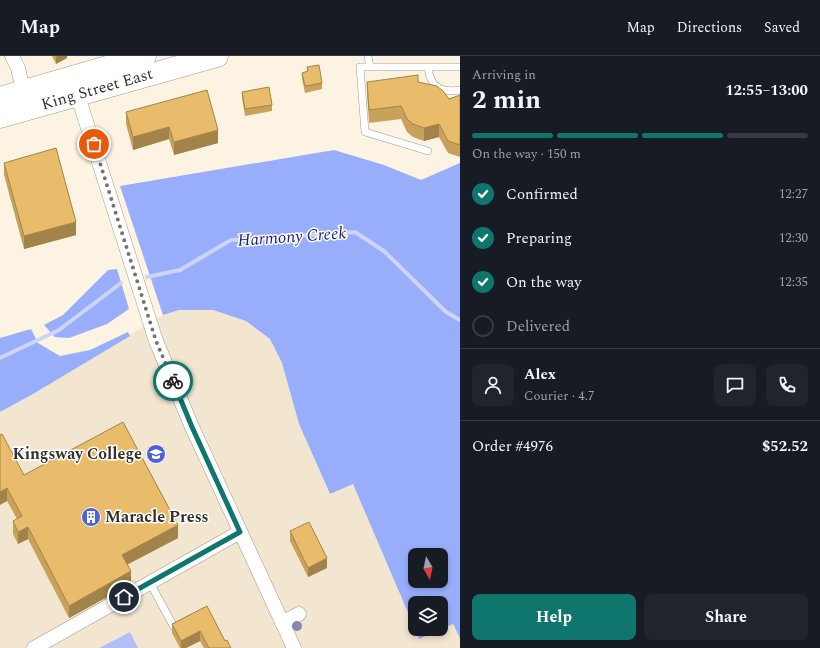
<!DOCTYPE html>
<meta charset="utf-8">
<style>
:root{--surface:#171b24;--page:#20242c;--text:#f1f3f6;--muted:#9ea1a6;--line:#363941;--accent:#0f766e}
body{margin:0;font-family:Spectral,serif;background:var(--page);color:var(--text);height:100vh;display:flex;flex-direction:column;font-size:15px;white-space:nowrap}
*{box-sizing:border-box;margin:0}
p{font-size:13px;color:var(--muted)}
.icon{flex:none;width:22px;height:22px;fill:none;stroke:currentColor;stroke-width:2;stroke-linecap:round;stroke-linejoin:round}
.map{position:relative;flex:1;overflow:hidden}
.drawer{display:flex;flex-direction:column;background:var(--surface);width:360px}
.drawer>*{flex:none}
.needle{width:26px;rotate:171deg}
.buttons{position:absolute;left:408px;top:492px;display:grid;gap:8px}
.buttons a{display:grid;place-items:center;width:40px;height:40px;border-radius:8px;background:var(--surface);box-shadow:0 2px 6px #0003;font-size:20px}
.pin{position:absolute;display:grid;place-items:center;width:34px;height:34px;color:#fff;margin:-17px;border:2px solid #fff;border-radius:50%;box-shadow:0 1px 4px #0007}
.courier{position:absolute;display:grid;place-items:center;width:40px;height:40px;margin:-20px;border:3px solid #0f766e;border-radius:50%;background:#fff;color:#222;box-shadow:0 1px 5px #0007}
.summary em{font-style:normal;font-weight:700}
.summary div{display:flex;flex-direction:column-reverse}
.summary{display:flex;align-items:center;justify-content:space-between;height:68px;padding:0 12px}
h1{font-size:26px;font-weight:700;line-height:30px}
.bar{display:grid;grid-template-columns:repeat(4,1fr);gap:6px 4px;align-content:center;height:48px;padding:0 12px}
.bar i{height:5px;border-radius:3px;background:var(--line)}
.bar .selected{background:var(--accent)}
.bar p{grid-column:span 4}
.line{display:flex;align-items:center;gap:10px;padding:0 12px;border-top:1px solid var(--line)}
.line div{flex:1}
.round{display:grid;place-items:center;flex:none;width:42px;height:42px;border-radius:8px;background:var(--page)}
ol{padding:0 12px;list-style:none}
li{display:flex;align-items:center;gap:12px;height:44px}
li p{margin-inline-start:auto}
li .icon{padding:4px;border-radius:50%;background:var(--accent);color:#fff;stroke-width:4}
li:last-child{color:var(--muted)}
li i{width:22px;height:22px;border:2px solid var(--line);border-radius:50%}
.action{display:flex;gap:8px;margin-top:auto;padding:8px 12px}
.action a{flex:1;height:46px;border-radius:8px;background:var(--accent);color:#fff;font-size:16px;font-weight:700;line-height:46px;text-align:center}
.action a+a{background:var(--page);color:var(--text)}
header{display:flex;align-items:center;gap:24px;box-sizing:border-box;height:56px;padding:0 20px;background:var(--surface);border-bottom:1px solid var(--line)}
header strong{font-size:19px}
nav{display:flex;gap:22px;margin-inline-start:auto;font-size:14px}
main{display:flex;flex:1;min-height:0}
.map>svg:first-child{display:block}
.built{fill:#f3e6d1}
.green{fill:#b1c1f5}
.forest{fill:#99aefb;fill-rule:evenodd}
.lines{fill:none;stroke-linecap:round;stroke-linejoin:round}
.stream{stroke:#cbd5f5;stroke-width:4}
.service-casing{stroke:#a39b8c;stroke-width:8}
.minor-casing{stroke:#a39b8c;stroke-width:15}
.primary-casing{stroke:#a39b8c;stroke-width:23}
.service{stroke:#fff;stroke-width:7}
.minor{stroke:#fff;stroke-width:14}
.primary{stroke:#fff;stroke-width:22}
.tree{fill:#8688b0}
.wall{fill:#c8a25b}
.shaded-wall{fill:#a2844a}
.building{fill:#e8bc6a;stroke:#a2844a}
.done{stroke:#7a756b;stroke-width:4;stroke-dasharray:0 7.2}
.route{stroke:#0f766e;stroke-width:5}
.labels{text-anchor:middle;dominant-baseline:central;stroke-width:3;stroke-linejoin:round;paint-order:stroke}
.street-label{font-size:16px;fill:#34312b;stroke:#fff}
.poi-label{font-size:16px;font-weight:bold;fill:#34312b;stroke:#fff;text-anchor:end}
.water-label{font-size:17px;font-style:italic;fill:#1a1e74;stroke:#fff}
</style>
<header>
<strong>Map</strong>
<nav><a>Map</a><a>Directions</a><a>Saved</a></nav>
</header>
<main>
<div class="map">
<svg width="460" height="592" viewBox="0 0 460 592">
<rect width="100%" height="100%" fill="#fcf3e3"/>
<!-- built -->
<path class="built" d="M 179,254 L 213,254 L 246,265 L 270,283 L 282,307 L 299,368 L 329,437 L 353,427 L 419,583 L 453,568 L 460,582 L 460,592 L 0,592 L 0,356 L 33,338 L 163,259 Z"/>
<!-- green -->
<path class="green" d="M 130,576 L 138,592 L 99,592 Z"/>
<!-- forest -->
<path class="forest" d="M 334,94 L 384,109 L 421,124 L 460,107 L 460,582 L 453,568 L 419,583 L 415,573 L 441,573 L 441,547 L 415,547 L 415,573 L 353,428 L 330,438 L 299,368 L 282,307 L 270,283 L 246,265 L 213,254 L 179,254 L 163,259 L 120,130 ZM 415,499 L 441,499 L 441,525 L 415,525 Z
M 117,213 L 129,253 L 107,268 L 69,282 L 55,281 L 44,269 L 63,259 L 108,214 Z
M 31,273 L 38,287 L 60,300 L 90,294 L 128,276 L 130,280 L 33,338 L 0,356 L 0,282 Z"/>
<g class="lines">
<!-- stream -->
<path class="stream" d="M 147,221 L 180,214 L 231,184 L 355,176 L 384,195 L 446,256 L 460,264
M 0,302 L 59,274 L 121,227"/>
<!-- service casing -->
<g class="service-casing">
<path id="service" d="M 368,0 L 370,11
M 428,11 C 430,31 441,37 460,34
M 428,95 L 365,76 L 360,11 L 460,11
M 150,527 L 174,571"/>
</g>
<!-- minor casing -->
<g class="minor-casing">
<path id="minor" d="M 12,0 L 18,12 L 25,43
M 75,31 L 156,285 L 192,371 L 294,592
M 282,567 L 299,558
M 34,592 L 240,476"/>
</g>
<!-- primary casing -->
<g class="primary-casing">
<path id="primary" d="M 0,42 L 145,0
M 0,61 L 217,0"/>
</g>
<!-- service -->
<use href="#service" class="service"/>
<!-- minor -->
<use href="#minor" class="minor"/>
<!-- primary -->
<use href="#primary" class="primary"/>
</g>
<!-- trees -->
<circle class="tree" cx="297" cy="570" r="5"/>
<!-- wall -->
<path class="wall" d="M 52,0 L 67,0 L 67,2 L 56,8 Z
M 307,11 L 322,27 L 322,33 L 305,37 L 302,23 L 302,17 L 307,16 Z
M 367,26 L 418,26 L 449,43 L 460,39 L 460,101 L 448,97 L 439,81 L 424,85 L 413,81 L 407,76 L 401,63 L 369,67 L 367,38 Z
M 242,36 L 272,49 L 272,55 L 245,60 L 242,42 Z
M 126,56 L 218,87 L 174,99 L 169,83 L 133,94 L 126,68 Z
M 4,107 L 76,179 L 24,193 L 4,119 Z
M 0,379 L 24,419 L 178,482 L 127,509 L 131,528 L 69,562 L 28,483 L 18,488 L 13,478 L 13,465 L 17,463 L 7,445 Z
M 290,475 L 327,512 L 308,521 L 290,485 Z
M 207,550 L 225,585 L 231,592 L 204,592 L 200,585 L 186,592 L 180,592 L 172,577 L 172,568 Z"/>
<!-- shaded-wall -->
<path class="shaded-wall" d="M 58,0 L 67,0 L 67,2 L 56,8 L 56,1 Z
M 439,68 L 439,81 L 424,85 L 424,72 Z
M 169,71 L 169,83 L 133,94 L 133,81 Z
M 218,74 L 218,87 L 174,99 L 174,86 Z
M 76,166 L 76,179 L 24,193 L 24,180 Z
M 7,432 L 7,445 L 0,449 L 0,436 Z
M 178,469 L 178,482 L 122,511 L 122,499 Z
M 28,471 L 28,483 L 18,488 L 18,476 Z
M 327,502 L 327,512 L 308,521 L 308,512 Z
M 131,515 L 131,528 L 69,562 L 69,550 Z
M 200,575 L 200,585 L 186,592 L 181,592 L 181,585 Z"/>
<!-- building -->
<path class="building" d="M 319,9 L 322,27 L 305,30 L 302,17 L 308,15 L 307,11 Z
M 418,19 L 418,26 L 437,30 L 443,35 L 449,43 L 460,39 L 460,89 L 448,85 L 439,68 L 424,72 L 413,68 L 407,63 L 401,50 L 369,54 L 367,26 Z
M 269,31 L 272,49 L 245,53 L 242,36 Z
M 207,34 L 218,74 L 174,86 L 169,71 L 133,81 L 126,56 Z
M 56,92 L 76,166 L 24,180 L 4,107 Z
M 123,366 L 178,469 L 122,499 L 131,515 L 69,550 L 28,471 L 18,476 L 13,465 L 22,460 L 7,432 L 0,436 L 0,379 L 2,378 L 24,419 Z
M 309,466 L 327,502 L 308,512 L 290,475 Z
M 207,550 L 225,585 L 227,584 L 231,592 L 209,592 L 200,575 L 181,585 L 172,568 Z"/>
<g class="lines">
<!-- done -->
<path class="done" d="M 94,88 L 156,285 L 173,325"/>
<!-- route -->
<path class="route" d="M 124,541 L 240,476 L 192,371 L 173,325"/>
</g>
<!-- icons -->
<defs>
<g id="school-disc" transform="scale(1)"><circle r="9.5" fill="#4f63d9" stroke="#fff"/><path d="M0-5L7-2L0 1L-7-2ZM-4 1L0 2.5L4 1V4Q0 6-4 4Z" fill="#fff"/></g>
<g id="building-disc" transform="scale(1)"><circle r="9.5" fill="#4f63d9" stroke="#fff"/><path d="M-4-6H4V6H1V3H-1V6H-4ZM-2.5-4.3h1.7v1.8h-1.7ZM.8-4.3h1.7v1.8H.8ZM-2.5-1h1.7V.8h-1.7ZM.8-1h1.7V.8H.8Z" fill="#fff"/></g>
</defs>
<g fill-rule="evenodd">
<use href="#school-disc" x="156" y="398"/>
<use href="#building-disc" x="91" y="461"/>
</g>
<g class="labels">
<!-- street labels -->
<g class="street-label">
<text transform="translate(97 33) rotate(-16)">King Street East</text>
</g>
<!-- poi labels -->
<g class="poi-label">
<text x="142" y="398">Kingsway College</text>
<text x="105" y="461" text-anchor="start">Maracle Press</text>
</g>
<!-- water labels -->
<g class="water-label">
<text transform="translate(292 181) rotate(-4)">Harmony Creek</text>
</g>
</g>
</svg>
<div class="buttons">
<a><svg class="needle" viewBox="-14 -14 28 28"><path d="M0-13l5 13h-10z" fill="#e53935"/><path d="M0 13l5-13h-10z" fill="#9ea1a6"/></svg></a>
<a><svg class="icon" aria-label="layers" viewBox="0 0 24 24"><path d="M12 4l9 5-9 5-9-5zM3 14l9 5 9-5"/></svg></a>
</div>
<div class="pin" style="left:94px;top:88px;background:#ea580c"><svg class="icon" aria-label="bag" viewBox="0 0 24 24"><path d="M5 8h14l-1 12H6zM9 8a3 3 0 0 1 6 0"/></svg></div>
<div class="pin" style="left:124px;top:541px;background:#1f2937"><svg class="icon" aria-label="home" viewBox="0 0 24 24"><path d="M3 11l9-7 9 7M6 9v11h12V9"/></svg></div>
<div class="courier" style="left:173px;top:325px"><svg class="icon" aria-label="bike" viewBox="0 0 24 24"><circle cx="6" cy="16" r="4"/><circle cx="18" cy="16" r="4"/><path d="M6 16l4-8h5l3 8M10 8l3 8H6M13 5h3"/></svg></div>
</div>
<section class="drawer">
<div class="summary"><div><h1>2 min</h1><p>Arriving in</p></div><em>12:55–13:00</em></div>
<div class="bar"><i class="selected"></i><i class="selected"></i><i class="selected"></i><i></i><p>On the way · 150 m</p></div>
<ol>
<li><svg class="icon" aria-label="check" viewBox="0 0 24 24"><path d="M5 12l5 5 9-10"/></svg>Confirmed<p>12:27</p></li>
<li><svg class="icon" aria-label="check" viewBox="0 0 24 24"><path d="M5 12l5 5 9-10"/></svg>Preparing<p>12:30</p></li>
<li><svg class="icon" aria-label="check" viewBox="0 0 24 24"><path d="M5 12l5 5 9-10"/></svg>On the way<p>12:35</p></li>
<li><i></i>Delivered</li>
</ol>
<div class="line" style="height:72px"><a class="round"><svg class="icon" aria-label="person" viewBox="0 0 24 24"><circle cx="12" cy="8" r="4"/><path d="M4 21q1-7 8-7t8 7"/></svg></a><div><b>Alex</b><p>Courier · 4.7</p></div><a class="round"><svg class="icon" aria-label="chat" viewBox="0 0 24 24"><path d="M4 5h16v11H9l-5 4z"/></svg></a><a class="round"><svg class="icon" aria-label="phone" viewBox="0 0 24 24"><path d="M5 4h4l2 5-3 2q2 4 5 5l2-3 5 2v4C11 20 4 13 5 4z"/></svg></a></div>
<div class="line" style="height:52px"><div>Order #4976</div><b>$52.52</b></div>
<div class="action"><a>Help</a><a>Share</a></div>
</section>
</main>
